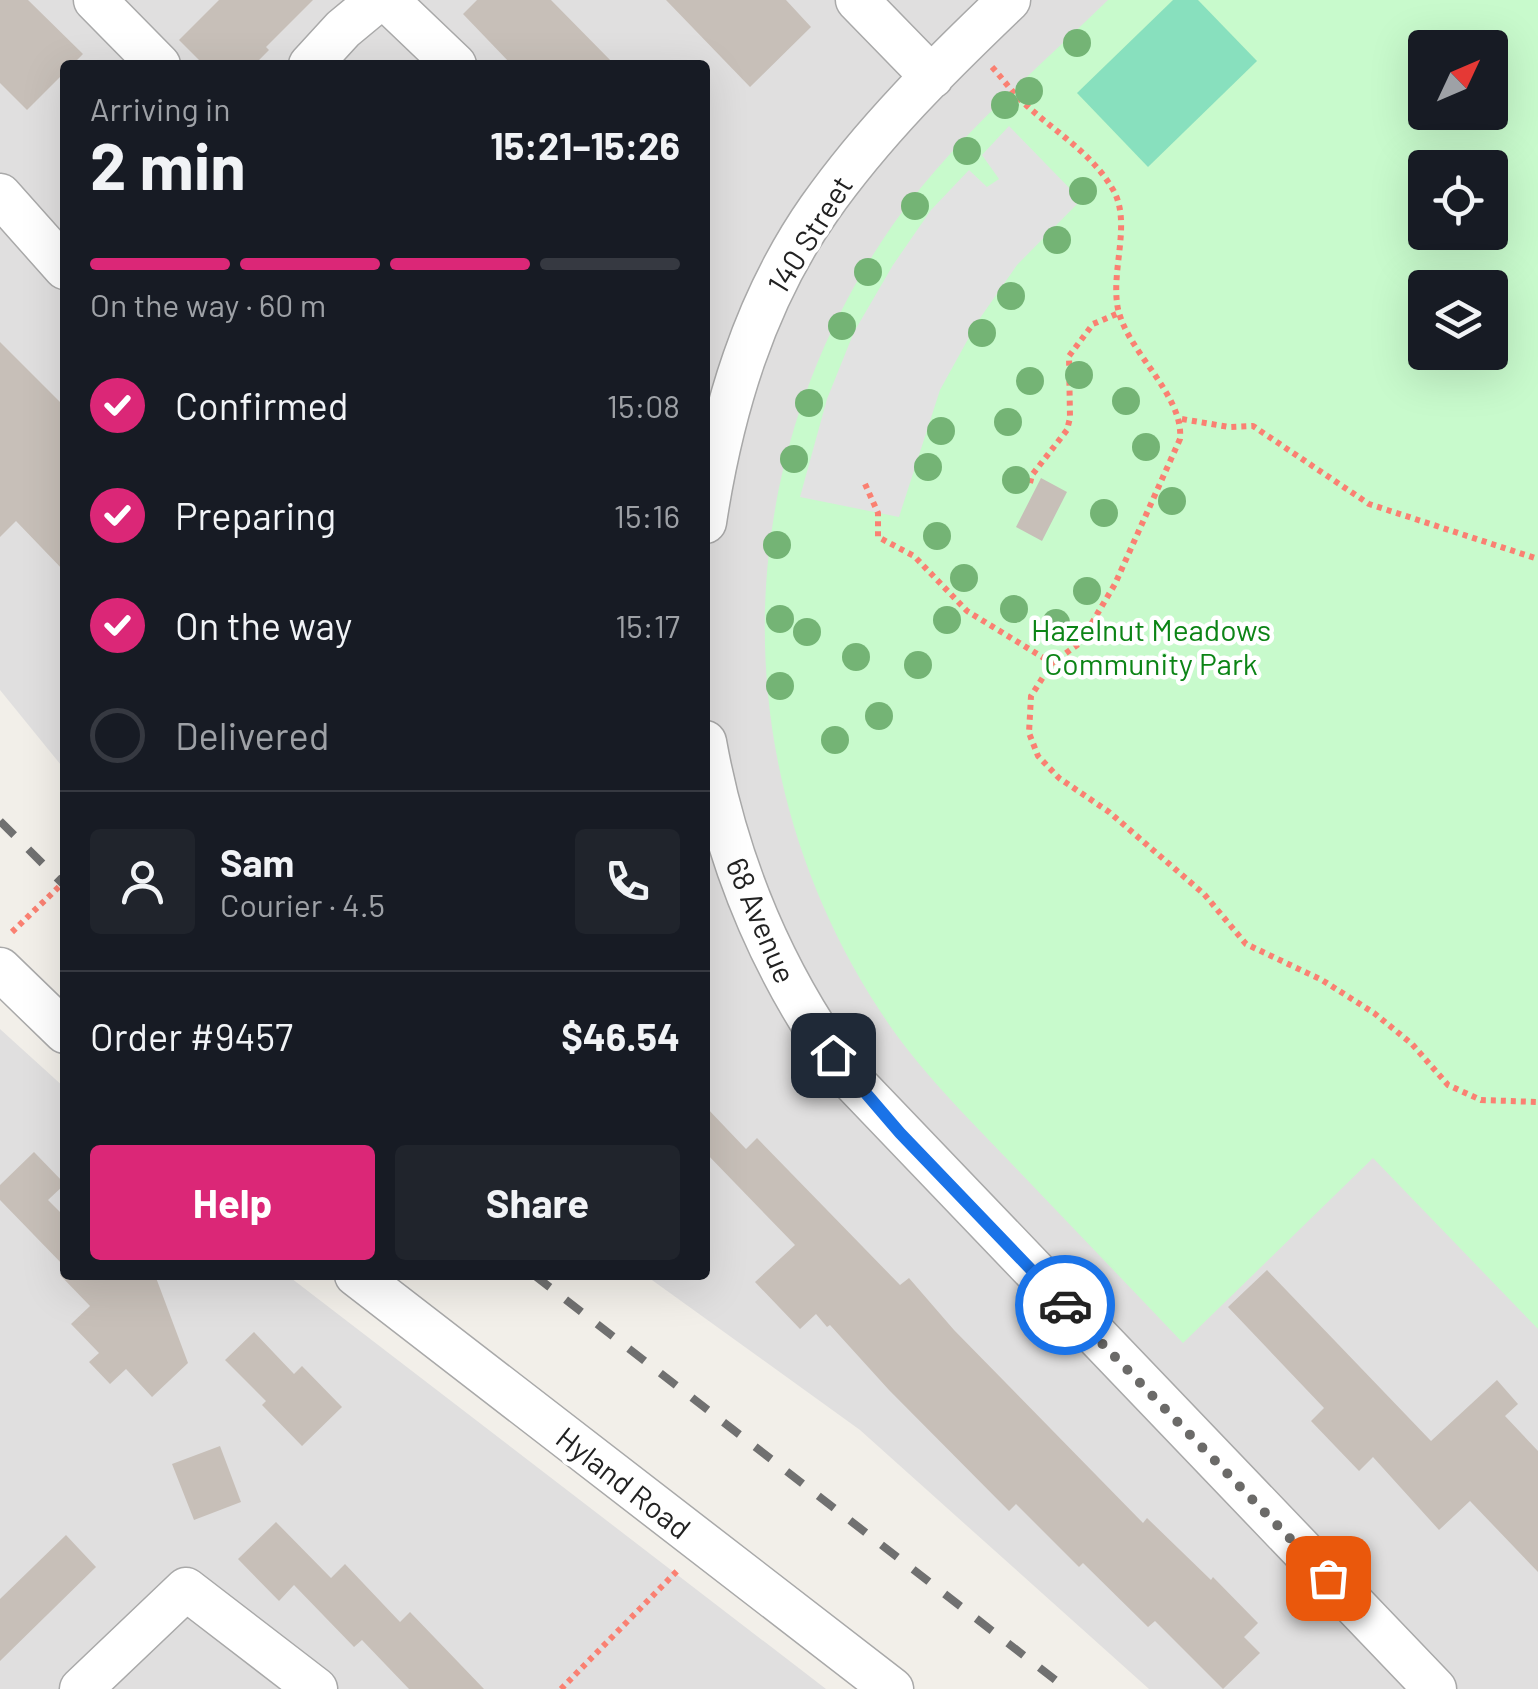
<!DOCTYPE html>
<meta charset="utf-8">
<style>
:root{--surface:#171b24;--page:#20242c;--text:#f1f3f6;--muted:#9ea1a6;--line:#363941;--accent:#db2777}
body{margin:0;font-family:Barlow,sans-serif;background:var(--page);color:var(--text);height:100vh;display:flex;flex-direction:column;font-size:38px;white-space:nowrap}
*{box-sizing:border-box;margin:0}
p{font-size:32px;color:var(--muted)}
.icon{flex:none;width:55px;height:55px;fill:none;stroke:currentColor;stroke-width:2;stroke-linecap:round;stroke-linejoin:round}
.map{position:relative;flex:1;overflow:hidden}
.panel{position:absolute;left:60px;top:60px;width:650px;height:1220px;display:flex;flex-direction:column;background:var(--surface);border-radius:10px;box-shadow:0 10px 40px #0002}
.panel>*{flex:none}
.needle{width:65px;rotate:46deg}
.controls{position:absolute;left:1408px;top:30px;display:grid;gap:20px}
.controls a{display:grid;place-items:center;width:100px;height:100px;border-radius:10px;background:var(--surface);box-shadow:0 10px 40px #0002;font-size:50px}
.pin{position:absolute;display:grid;place-items:center;width:85px;height:85px;color:#fff;margin:-42px;border-radius:20px;box-shadow:0 5px 15px #0006}
.courier{position:absolute;display:grid;place-items:center;width:100px;height:100px;margin:-50px;border:8px solid #1a73e8;border-radius:50%;background:#fff;color:#222;box-shadow:0 2px 12px #0007}
.summary em{font-style:normal;font-weight:700}
.summary div{display:flex;flex-direction:column-reverse}
.summary{display:flex;align-items:center;justify-content:space-between;height:170px;padding:0 30px}
h1{font-size:65px;font-weight:700;line-height:75px}
.bar{display:grid;grid-template-columns:repeat(4,1fr);gap:15px 10px;align-content:center;height:120px;padding:0 30px}
.bar i{height:12px;border-radius:8px;background:var(--line)}
.bar .on{background:var(--accent)}
.bar p{grid-column:span 4}
.line{display:flex;align-items:center;gap:25px;padding:0 30px;border-top:2px solid var(--line)}
.line div{flex:1}
.round{display:grid;place-items:center;flex:none;width:105px;height:105px;border-radius:10px;background:var(--page)}
ol{padding:0 30px;list-style:none}
li{display:flex;align-items:center;gap:30px;height:110px}
li p{margin-inline-start:auto}
li .icon{padding:10px;border-radius:50%;background:var(--accent);color:#fff;stroke-width:4}
li:last-child{color:var(--muted)}
li i{width:55px;height:55px;border:5px solid var(--line);border-radius:50%}
.action{display:flex;gap:20px;margin-top:auto;padding:20px 30px}
.action a{flex:1;height:115px;border-radius:10px;background:var(--accent);color:#fff;font-size:40px;font-weight:700;line-height:115px;text-align:center}
.action a+a{background:var(--page);color:var(--text)}
.map>svg:first-child{display:block}
.residential{fill:#e0dfdf;fill-rule:evenodd}
.park{fill:#c8facc;fill-rule:evenodd}
.pitch{fill:#88e0be}
.parking{fill:#e2e2e2}
.building{fill:#c7bfb8}
.lines{fill:none;stroke-linecap:round;stroke-linejoin:round}
.minor-casing{stroke:#a9a9a9;stroke-width:45}
.path{stroke:#fa8072;stroke-width:6;stroke-dasharray:5 5;stroke-linecap:butt}
.minor{stroke:#fff;stroke-width:42}
.rail{stroke:#707070;stroke-width:8;stroke-dasharray:20 20;stroke-linecap:butt}
.tree{fill:#74b475}
.done{stroke:#6b6a68;stroke-width:10;stroke-dasharray:0 18}
.route{stroke:#1a73e8;stroke-width:12}
.labels{text-anchor:middle;dominant-baseline:central;stroke-width:9;stroke-linejoin:round;paint-order:stroke}
.street-label{font-size:30px;fill:#222;stroke:#fff}
.park-label{font-size:30px;fill:#0c8416;stroke:#fff}
</style>
<div class="map">
<svg width="1538" height="1689" viewBox="0 0 1538 1689">
<rect width="100%" height="100%" fill="#f2efe9"/>
<!-- residential -->
<path class="residential" d="M 0,0 L 1538,0 L 1538,1689 L 1149,1689 L 860,1430 L 645,1275 L 705,1275 L 705,65 L 65,65 L 65,770 L 0,690 ZM 1425,48 L 1490,48 L 1490,112 L 1425,112 ZM 1425,168 L 1490,168 L 1490,232 L 1425,232 ZM 1425,288 L 1490,288 L 1490,352 L 1425,352 Z
M 0,1029 L 65,1088 L 65,1275 L 287,1275 L 826,1689 L 0,1689 Z"/>
<!-- park -->
<path class="park" d="M 1108,0 L 1538,0 L 1538,1329 L 1373,1158 L 1183,1343 C 1126,1283 1068,1223 1011,1163 C 965,1115 917,1068 880,1011 C 722,769 727,464 892,226 C 951,141 1034,72 1108,0 ZM 1425,48 L 1490,48 L 1490,112 L 1425,112 ZM 1425,168 L 1490,168 L 1490,232 L 1425,232 ZM 1425,288 L 1490,288 L 1490,352 L 1425,352 Z"/>
<!-- pitch -->
<path class="pitch" d="M 1173,0 L 1198,0 L 1257,61 L 1148,167 L 1077,93 Z"/>
<!-- parking -->
<path class="parking" d="M 1009,126 L 1081,200 L 1017,265 L 978,321 L 940,390 L 899,517 L 800,497 L 827,399 L 854,332 L 893,265 L 931,210 L 969,170 L 987,187 L 999,179 L 982,155 Z"/>
<!-- building -->
<path class="building" d="M 0,0 L 28,0 L 83,54 L 72,65 L 65,65 L 65,72 L 27,110 L 0,83 Z
M 219,0 L 313,0 L 266,47 L 269,50 L 254,65 L 204,65 L 179,40 Z
M 477,0 L 551,0 L 615,65 L 512,65 L 463,14 Z
M 666,0 L 786,0 L 811,27 L 750,87 Z
M 0,342 L 65,407 L 65,572 L 16,521 L 0,537 Z
M 1041,478 L 1067,492 L 1042,541 L 1016,527 Z
M 705,1106 L 746,1149 L 757,1138 L 900,1285 L 909,1278 L 954,1330 L 1143,1523 L 1147,1518 L 1211,1580 L 1213,1577 L 1258,1623 L 1244,1637 L 1260,1653 L 1223,1689 L 1155,1621 L 1148,1627 L 1083,1563 L 1079,1567 L 1016,1504 L 1009,1511 L 889,1390 L 830,1325 L 827,1327 L 816,1314 L 800,1329 L 755,1282 L 795,1245 L 705,1152 Z
M 34,1152 L 65,1184 L 48,1200 L 65,1217 L 65,1267 L 0,1200 L 0,1185 Z
M 1267,1270 L 1431,1441 L 1497,1380 L 1518,1404 L 1505,1416 L 1538,1451 L 1538,1572 L 1470,1501 L 1439,1530 L 1373,1457 L 1359,1471 L 1311,1421 L 1324,1408 L 1228,1307 Z
M 60,1275 L 155,1275 L 188,1363 L 152,1397 L 126,1369 L 110,1384 L 89,1362 L 99,1353 L 71,1324 L 90,1306 Z
M 254,1332 L 294,1374 L 302,1366 L 342,1407 L 302,1446 L 262,1405 L 266,1401 L 225,1360 Z
M 220,1446 L 241,1502 L 194,1520 L 172,1464 Z
M 276,1522 L 331,1578 L 345,1564 L 400,1622 L 410,1612 L 484,1689 L 409,1689 L 362,1640 L 354,1647 L 294,1585 L 279,1601 L 238,1559 Z
M 66,1535 L 96,1567 L 0,1661 L 0,1599 Z"/>
<g class="lines">
<!-- minor casing -->
<g class="minor-casing">
<path id="minor" d="M 95,0 L 159,65
M 387,0 L 455,65
M 857,0 L 932,77
M 310,65 L 343,29 L 378,0
M 0,195 L 65,268
M 705,522 C 722,411 754,302 819,209 C 873,132 941,65 1009,0
M 705,742 C 727,864 774,976 847,1075 L 1435,1689
M 0,969 L 65,1032
M 356,1275 L 892,1689
M 81,1689 L 186,1589 L 316,1689"/>
</g>
<!-- path -->
<path class="path" d="M 992,67 C 1003,79 1012,92 1023,102 C 1052,130 1091,152 1112,188 C 1133,221 1110,270 1118,309 C 1128,353 1184,395 1180,439 L 1115,584 L 1080,643 L 1052,663 L 1031,696 L 1029,733 L 1038,756 L 1059,778 L 1109,812 L 1204,894 L 1246,944 L 1322,980 L 1374,1013 L 1412,1044 L 1448,1085 L 1481,1100 L 1538,1102
M 1182,419 L 1229,427 L 1253,426 L 1369,504 L 1538,559
M 1030,483 L 1032,475 L 1067,430 L 1070,418 L 1069,356 L 1093,324 L 1119,313
M 865,484 L 878,513 L 878,537 L 914,556 L 967,611 L 1052,663
M 12,932 L 65,881
M 561,1689 L 677,1571"/>
<!-- minor -->
<use href="#minor" class="minor"/>
<!-- rail -->
<path class="rail" d="M 0,821 L 65,886
M 534,1275 L 1067,1689"/>
</g>
<!-- trees -->
<g class="tree">
<circle cx="1077" cy="43" r="14"/>
<circle cx="1029" cy="91" r="14"/>
<circle cx="1005" cy="105" r="14"/>
<circle cx="967" cy="151" r="14"/>
<circle cx="1083" cy="191" r="14"/>
<circle cx="915" cy="206" r="14"/>
<circle cx="1057" cy="240" r="14"/>
<circle cx="868" cy="272" r="14"/>
<circle cx="1011" cy="296" r="14"/>
<circle cx="842" cy="326" r="14"/>
<circle cx="982" cy="333" r="14"/>
<circle cx="1079" cy="375" r="14"/>
<circle cx="1030" cy="381" r="14"/>
<circle cx="1126" cy="401" r="14"/>
<circle cx="809" cy="403" r="14"/>
<circle cx="1008" cy="422" r="14"/>
<circle cx="941" cy="431" r="14"/>
<circle cx="1146" cy="447" r="14"/>
<circle cx="794" cy="459" r="14"/>
<circle cx="928" cy="467" r="14"/>
<circle cx="1016" cy="480" r="14"/>
<circle cx="1172" cy="501" r="14"/>
<circle cx="1104" cy="513" r="14"/>
<circle cx="937" cy="536" r="14"/>
<circle cx="777" cy="545" r="14"/>
<circle cx="964" cy="578" r="14"/>
<circle cx="1087" cy="591" r="14"/>
<circle cx="1014" cy="609" r="14"/>
<circle cx="780" cy="619" r="14"/>
<circle cx="947" cy="620" r="14"/>
<circle cx="1056" cy="623" r="14"/>
<circle cx="807" cy="632" r="14"/>
<circle cx="856" cy="657" r="14"/>
<circle cx="918" cy="665" r="14"/>
<circle cx="780" cy="686" r="14"/>
<circle cx="879" cy="716" r="14"/>
<circle cx="835" cy="740" r="14"/>
</g>
<g class="lines">
<!-- done -->
<path class="done" d="M 1065,1305 L 1328,1578"/>
<!-- route -->
<path class="route" d="M 833,1055 L 900,1133 L 1065,1305"/>
</g>
<g class="labels">
<!-- street labels -->
<g class="street-label">
<text transform="translate(809 234) rotate(-58)">140 Street</text>
<text transform="translate(762 920) rotate(67)">68 Avenue</text>
<text transform="translate(624 1482) rotate(38)">Hyland Road</text>
</g>
<!-- park labels -->
<g class="park-label">
<text x="1151" y="629">Hazelnut Meadows<tspan x="1151" dy="34">Community Park</tspan></text>
</g>
</g>
</svg>
<div class="controls">
<a><svg class="needle" viewBox="-14 -14 28 28"><path d="M0-13l5 13h-10z" fill="#e53935"/><path d="M0 13l5-13h-10z" fill="#9ea1a6"/></svg></a>
<a><svg class="icon" aria-label="locate" viewBox="0 0 24 24"><circle cx="12" cy="12" r="6"/><path d="M12 2v4M12 18v4M2 12h4M18 12h4"/></svg></a>
<a><svg class="icon" aria-label="layers" viewBox="0 0 24 24"><path d="M12 4l9 5-9 5-9-5zM3 14l9 5 9-5"/></svg></a>
</div>
<div class="pin" style="left:1328px;top:1578px;background:#ea580c"><svg class="icon" aria-label="bag" viewBox="0 0 24 24"><path d="M5 8h14l-1 12H6zM9 8a3 3 0 0 1 6 0"/></svg></div>
<div class="pin" style="left:833px;top:1055px;background:#1f2937"><svg class="icon" aria-label="home" viewBox="0 0 24 24"><path d="M3 11l9-7 9 7M6 9v11h12V9"/></svg></div>
<div class="courier" style="left:1065px;top:1305px"><svg class="icon" aria-label="car" viewBox="0 0 24 24"><path d="M5 17H2v-5l4-1 3-4h7l3 4 3 1v5h-3M9 17h6M6 11h13"/><circle cx="7" cy="17" r="2"/><circle cx="17" cy="17" r="2"/></svg></div>
<section class="panel">
<div class="summary"><div><h1>2 min</h1><p>Arriving in</p></div><em>15:21–15:26</em></div>
<div class="bar"><i class="on"></i><i class="on"></i><i class="on"></i><i></i><p>On the way · 60 m</p></div>
<ol>
<li><svg class="icon" aria-label="check" viewBox="0 0 24 24"><path d="M5 12l5 5 9-10"/></svg>Confirmed<p>15:08</p></li>
<li><svg class="icon" aria-label="check" viewBox="0 0 24 24"><path d="M5 12l5 5 9-10"/></svg>Preparing<p>15:16</p></li>
<li><svg class="icon" aria-label="check" viewBox="0 0 24 24"><path d="M5 12l5 5 9-10"/></svg>On the way<p>15:17</p></li>
<li><i></i>Delivered</li>
</ol>
<div class="line" style="height:180px"><a class="round"><svg class="icon" aria-label="person" viewBox="0 0 24 24"><circle cx="12" cy="8" r="4"/><path d="M4 21q1-7 8-7t8 7"/></svg></a><div><b>Sam</b><p>Courier · 4.5</p></div><a class="round"><svg class="icon" aria-label="phone" viewBox="0 0 24 24"><path d="M5 4h4l2 5-3 2q2 4 5 5l2-3 5 2v4C11 20 4 13 5 4z"/></svg></a></div>
<div class="line" style="height:130px"><div>Order #9457</div><b>$46.54</b></div>
<div class="action"><a>Help</a><a>Share</a></div>
</section>
</div>
